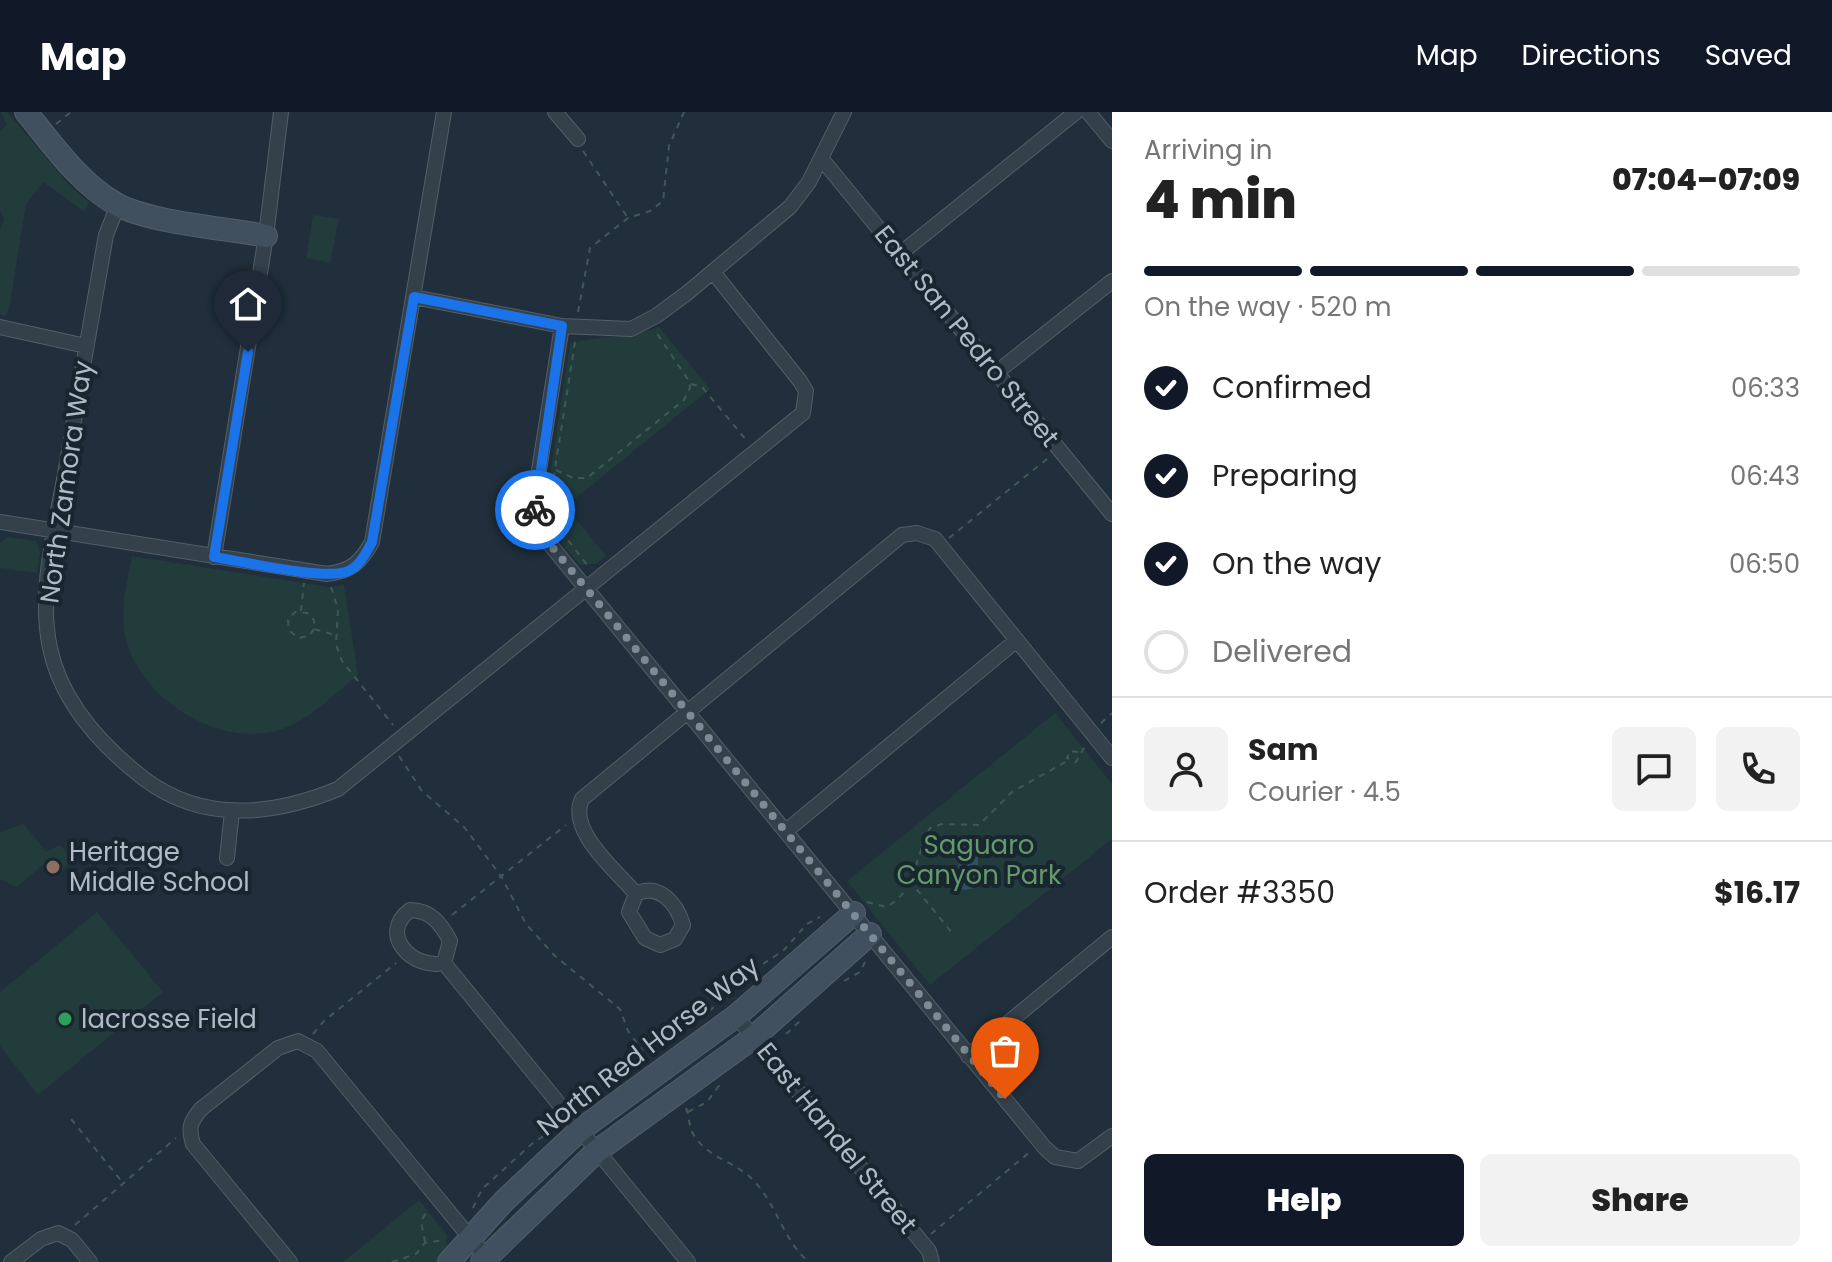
<!DOCTYPE html>
<meta charset="utf-8">
<style>
:root{--surface:#fff;--page:#f2f2f2;--text:#222;--muted:#767676;--line:#e0e0e0;--accent:#111827}
body{margin:0;font-family:Poppins,sans-serif;background:var(--page);color:var(--text);height:100vh;display:flex;flex-direction:column;font-size:30px;white-space:nowrap}
*{box-sizing:border-box;margin:0}
p{font-size:26px;color:var(--muted)}
.icon{flex:none;width:44px;height:44px;fill:none;stroke:currentColor;stroke-width:2;stroke-linecap:round;stroke-linejoin:round}
.map{position:relative;flex:1;overflow:hidden}
.drawer{display:flex;flex-direction:column;background:var(--surface);width:720px}
.drawer>*{flex:none}
.pin{position:absolute;display:grid;place-items:center;width:68px;height:68px;color:#fff;margin:-82px -34px;border-radius:50% 50% 50% 0;rotate:-45deg;box-shadow:0 0 8px #0007}
.pin .icon{rotate:45deg}
.courier{position:absolute;display:grid;place-items:center;width:80px;height:80px;margin:-40px;border:6px solid #1a73e8;border-radius:50%;background:#fff;color:#222;box-shadow:0 2px 10px #0007}
.headline em{font-style:normal;font-weight:800}
.headline div{display:flex;flex-direction:column-reverse}
.headline{display:flex;align-items:center;justify-content:space-between;height:136px;padding:0 32px}
h1{font-size:52px;font-weight:800;line-height:60px}
.bar{display:grid;grid-template-columns:repeat(4,1fr);gap:12px 8px;align-content:center;height:96px;padding:0 32px}
.bar i{height:10px;border-radius:6px;background:var(--line)}
.bar .current{background:var(--accent)}
.bar p{grid-column:span 4}
.line{display:flex;align-items:center;gap:20px;padding:0 32px;border-top:2px solid var(--line)}
.line div{flex:1}
.round{display:grid;place-items:center;flex:none;width:84px;height:84px;border-radius:12px;background:var(--page)}
ol{padding:0 32px;list-style:none}
li{display:flex;align-items:center;gap:24px;height:88px}
li p{margin-inline-start:auto}
li .icon{padding:8px;border-radius:50%;background:var(--accent);color:#fff;stroke-width:4}
li:last-child{color:var(--muted)}
li i{width:44px;height:44px;border:4px solid var(--line);border-radius:50%}
.button{display:flex;gap:16px;margin-top:auto;padding:16px 32px}
.button a{flex:1;height:92px;border-radius:12px;background:var(--accent);color:#fff;font-size:32px;font-weight:800;line-height:92px;text-align:center}
.button a+a{background:var(--page);color:var(--text)}
header{display:flex;align-items:center;gap:48px;box-sizing:border-box;height:112px;padding:0 40px;background:var(--accent);color:#fff}
header strong{font-size:38px}
nav{display:flex;gap:44px;margin-inline-start:auto;font-size:28px}
main{display:flex;flex:1;min-height:0}
.map>svg:first-child{display:block}
.green{fill:#223c3c}
.water{fill:#324e64}
.lines{fill:none;stroke-linecap:round;stroke-linejoin:round}
.street-casing{stroke:#525f69;stroke-width:16}
.secondary-casing{stroke:#525f69;stroke-width:24}
.path{stroke:#405958;stroke-width:2;stroke-dasharray:6 6;stroke-linecap:butt}
.street{stroke:#34414b;stroke-width:14}
.secondary{stroke:#41505f;stroke-width:22}
.done{stroke:#7d8b97;stroke-width:8;stroke-dasharray:0 14.4}
.route{stroke:#1a73e8;stroke-width:10}
.education-dot{fill:#8d6e63;stroke:#192630;stroke-width:3}
.leisure-dot{fill:#2e9e5b;stroke:#192630;stroke-width:3}
.labels{text-anchor:middle;dominant-baseline:central;stroke-width:8;stroke-linejoin:round;paint-order:stroke}
.street-label{font-size:26px;fill:#afbcc8;stroke:#192630}
.park-label{font-size:26px;fill:#649a69;stroke:#192630}
.poi-label{font-size:26px;fill:#afbcc8;stroke:#192630;text-anchor:start}
</style>
<header>
<strong>Map</strong>
<nav><a>Map</a><a>Directions</a><a>Saved</a></nav>
</header>
<main>
<div class="map">
<svg width="1112" height="1150" viewBox="0 0 1112 1150">
<rect width="100%" height="100%" fill="#202f3b"/>
<!-- green -->
<path class="green" d="M 0,0 L 7,0 L 70,74 L 89,90 L 85,100 L 43,70 L 26,92 L 9,198 L 5,205 L 0,202 L 0,117 L 4,107 L 0,98 L 0,19 L 7,13 Z
M 313,103 L 339,107 L 330,151 L 306,146 Z
M 659,215 L 710,277 L 572,389 L 572,402 L 606,444 L 596,452 L 580,453 L 554,422 L 545,398 L 570,232 C 597,223 629,227 659,215 Z
M 7,425 L 36,429 L 40,440 L 37,461 L 0,456 L 0,431 Z
M 132,444 L 329,475 L 344,473 L 358,563 C 332,584 305,613 271,620 C 210,633 133,580 124,518 C 121,493 127,469 132,444 Z
M 1055,601 L 1112,672 L 1112,727 L 930,873 L 847,769 Z
M 24,712 L 46,740 L 60,733 L 68,742 L 67,754 L 56,763 L 45,751 L 17,775 L 0,767 L 0,720 Z
M 97,800 L 163,880 L 38,983 L 0,934 L 0,880 Z
M 419,1088 L 447,1123 L 446,1131 L 452,1136 L 442,1150 L 343,1150 Z"/>
<!-- water -->
<path class="water" d="M 970,734 L 978,740 L 978,769 L 972,777 L 962,778 L 953,767 L 959,753 L 953,746 L 954,735 Z"/>
<g class="lines">
<!-- street casing -->
<g class="street-casing">
<path id="street" d="M 555,0 L 578,27
M 1088,0 L 1112,29
M 821,46 L 1112,402
M 118,93 L 106,123 C 92,203 78,282 65,362 C 55,417 38,480 50,536 C 61,590 101,633 143,666 C 202,711 272,704 338,677 L 803,301 L 806,279 L 800,269 L 713,160
M 900,142 L 1076,0
M 414,185 L 562,214 L 631,217 L 656,204 L 686,182 L 790,95 L 809,70 L 844,0
M 562,214 L 535,383 L 536,407 L 548,430 L 1045,1036 L 1055,1045 L 1078,1049 L 1112,1024
M 0,215 L 86,234
M 997,260 L 1112,169
M 0,410 L 327,462 C 351,459 360,451 372,430 L 444,0
M 214,445 L 266,124 L 281,0
M 786,719 L 1017,528
M 227,746 L 232,699
M 636,782 L 629,800 L 645,826 L 660,833 L 675,827 L 683,813 C 677,792 659,770 636,782 C 617,759 567,719 582,687 L 902,423 L 917,421 L 935,427 L 1112,646
M 410,798 C 430,798 441,811 450,829 L 444,851 C 412,858 378,822 410,798 Z
M 444,851 L 688,1150
M 736,904 L 929,1139 L 932,1150
M 968,944 L 1112,825
M 11,1150 L 41,1127 L 58,1121 L 72,1128 L 90,1150
M 290,1150 L 193,1032 C 188,1016 190,1010 201,997 L 278,936 L 298,929 L 317,939 L 490,1150"/>
</g>
<!-- secondary casing -->
<g class="secondary-casing">
<path id="secondary" d="M 26,0 C 53,33 78,70 116,92 C 150,111 226,116 266,124
M 449,1150 L 504,1089 L 580,1018 L 736,904 L 854,801
M 482,1150 L 597,1039 L 754,925 L 870,822"/>
</g>
<!-- path -->
<path class="path" d="M 56,12 L 71,0
M 583,39 L 628,106
M 578,200 L 590,136 L 628,106 L 650,99 L 663,89 L 669,34 L 684,0
M 575,230 L 554,363 L 563,388 L 561,419 L 588,454
M 691,272 L 702,275 L 747,329
M 556,358 L 573,366 L 587,366 L 684,288 L 690,276 L 689,269 L 656,220
M 949,426 L 1047,347
M 331,475 L 338,497 L 336,532 L 342,549 L 393,613
M 301,499 L 304,471
M 314,517 L 309,524 L 298,526 L 289,518 L 288,508 L 295,500 L 307,501 L 314,508 L 314,517 L 335,523
M 1101,611 L 1112,601
M 1078,640 L 1070,639 L 1067,646 L 1076,650 L 1085,634
M 399,644 L 422,679 L 464,715 L 501,764 L 526,812 L 555,844 L 620,897 L 628,919 L 643,939
M 909,768 L 953,822
M 867,790 L 886,795 C 916,781 916,740 930,716 L 942,712 L 979,713 L 1012,680 L 1069,648
M 452,803 L 566,713
M 844,869 L 860,860 L 865,850
M 313,922 L 324,909 L 396,851
M 786,922 L 801,908
M 638,943 L 651,932 L 696,909 L 714,895 L 739,868 L 784,838 L 807,812 L 820,805
M 686,996 C 690,1005 688,1016 695,1025 C 710,1047 737,1050 754,1069 C 777,1093 784,1130 809,1150
M 688,1000 L 707,990 L 721,971
M 71,1007 L 123,1071
M 473,1096 L 482,1077 L 534,1030 L 552,1019
M 75,1113 L 176,1026
M 931,1122 L 1031,1039
M 425,1130 L 421,1109 L 428,1098
M 392,1150 L 416,1142 L 425,1131 L 445,1128"/>
<!-- street -->
<use href="#street" class="street"/>
<!-- secondary -->
<use href="#secondary" class="secondary"/>
</g>
<g class="lines">
<!-- done -->
<path class="done" d="M 535,398 L 548,430 L 1005,987"/>
<!-- route -->
<path class="route" d="M 248,240 L 214,445 C 241,449 326,469 348,459 C 360,454 366,441 372,430 L 414,185 L 562,214 L 535,398"/>
</g>
<!-- markers -->
<circle class="education-dot" cx="53" cy="755" r="8"/>
<circle class="leisure-dot" cx="65" cy="907" r="8"/>
<g class="labels">
<!-- street labels -->
<g class="street-label">
<text transform="translate(967 224) rotate(51)">East San Pedro Street</text>
<text transform="translate(66 370) rotate(-82)">North Zamora Way</text>
<text transform="translate(648 934) rotate(-38)">North Red Horse Way</text>
<text transform="translate(837 1026) rotate(51)">East Handel Street</text>
</g>
<!-- park labels -->
<g class="park-label">
<text x="979" y="733">Saguaro<tspan x="979" dy="30">Canyon Park</tspan></text>
</g>
<!-- poi labels -->
<g class="poi-label">
<text x="69" y="740">Heritage<tspan x="69" dy="30">Middle School</tspan></text>
<text x="81" y="907">lacrosse Field</text>
</g>
</g>
</svg>
<div class="pin" style="left:1005px;top:987px;background:#ea580c"><svg class="icon" aria-label="bag" viewBox="0 0 24 24"><path d="M5 8h14l-1 12H6zM9 8a3 3 0 0 1 6 0"/></svg></div>
<div class="pin" style="left:248px;top:240px;background:#1f2937"><svg class="icon" aria-label="home" viewBox="0 0 24 24"><path d="M3 11l9-7 9 7M6 9v11h12V9"/></svg></div>
<div class="courier" style="left:535px;top:398px"><svg class="icon" aria-label="bike" viewBox="0 0 24 24"><circle cx="6" cy="16" r="4"/><circle cx="18" cy="16" r="4"/><path d="M6 16l4-8h5l3 8M10 8l3 8H6M13 5h3"/></svg></div>
</div>
<section class="drawer">
<div class="headline"><div><h1>4 min</h1><p>Arriving in</p></div><em>07:04–07:09</em></div>
<div class="bar"><i class="current"></i><i class="current"></i><i class="current"></i><i></i><p>On the way · 520 m</p></div>
<ol>
<li><svg class="icon" aria-label="check" viewBox="0 0 24 24"><path d="M5 12l5 5 9-10"/></svg>Confirmed<p>06:33</p></li>
<li><svg class="icon" aria-label="check" viewBox="0 0 24 24"><path d="M5 12l5 5 9-10"/></svg>Preparing<p>06:43</p></li>
<li><svg class="icon" aria-label="check" viewBox="0 0 24 24"><path d="M5 12l5 5 9-10"/></svg>On the way<p>06:50</p></li>
<li><i></i>Delivered</li>
</ol>
<div class="line" style="height:144px"><a class="round"><svg class="icon" aria-label="person" viewBox="0 0 24 24"><circle cx="12" cy="8" r="4"/><path d="M4 21q1-7 8-7t8 7"/></svg></a><div><b>Sam</b><p>Courier · 4.5</p></div><a class="round"><svg class="icon" aria-label="chat" viewBox="0 0 24 24"><path d="M4 5h16v11H9l-5 4z"/></svg></a><a class="round"><svg class="icon" aria-label="phone" viewBox="0 0 24 24"><path d="M5 4h4l2 5-3 2q2 4 5 5l2-3 5 2v4C11 20 4 13 5 4z"/></svg></a></div>
<div class="line" style="height:104px"><div>Order #3350</div><b>$16.17</b></div>
<div class="button"><a>Help</a><a>Share</a></div>
</section>
</main>
